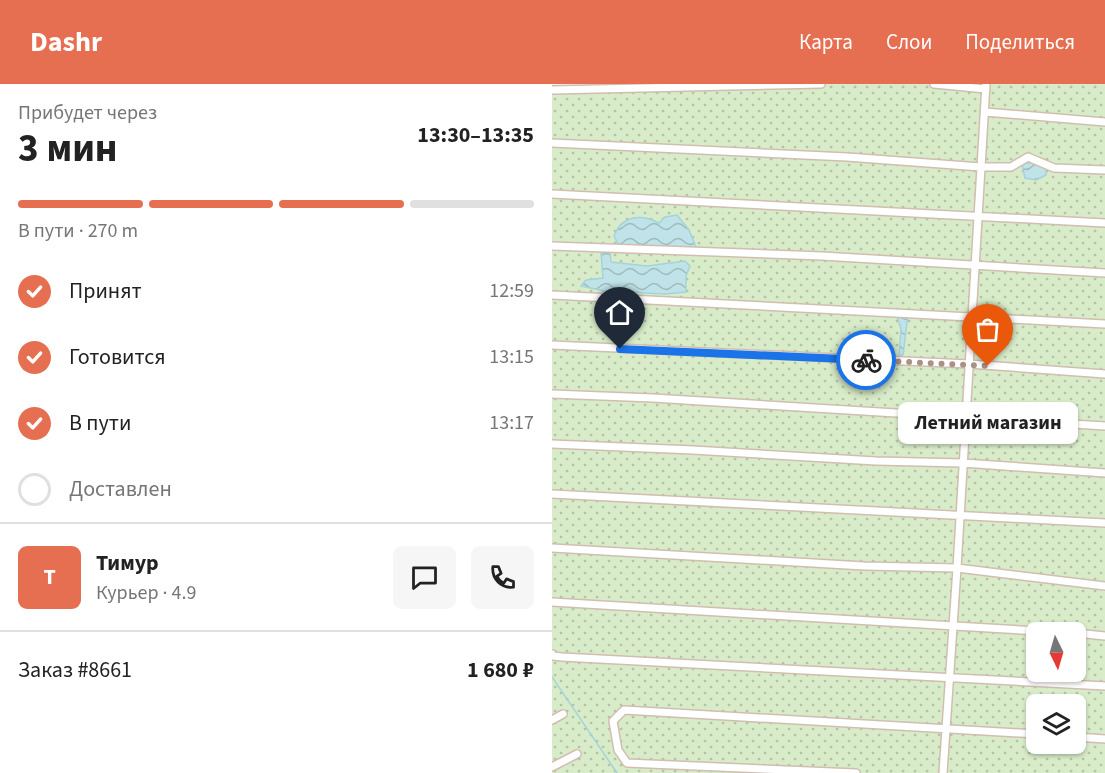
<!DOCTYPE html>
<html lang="ru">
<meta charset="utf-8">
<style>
:root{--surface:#fff;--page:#f6f6f6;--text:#222;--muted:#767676;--line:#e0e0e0;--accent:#e76f51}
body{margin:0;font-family:"Source Sans 3",sans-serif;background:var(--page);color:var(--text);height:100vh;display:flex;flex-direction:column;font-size:22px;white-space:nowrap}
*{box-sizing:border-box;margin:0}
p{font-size:20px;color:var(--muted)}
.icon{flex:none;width:33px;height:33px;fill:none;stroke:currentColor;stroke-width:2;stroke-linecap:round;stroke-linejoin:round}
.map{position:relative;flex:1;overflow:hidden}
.side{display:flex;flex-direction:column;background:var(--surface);width:552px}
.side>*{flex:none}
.needle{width:39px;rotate:175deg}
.buttons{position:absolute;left:474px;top:538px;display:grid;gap:12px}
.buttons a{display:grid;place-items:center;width:60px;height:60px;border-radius:9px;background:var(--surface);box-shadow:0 2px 4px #0004;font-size:30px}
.pin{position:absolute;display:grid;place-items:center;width:51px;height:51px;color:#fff;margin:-62px -26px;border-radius:50% 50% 50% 0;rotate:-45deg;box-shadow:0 0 6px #0007}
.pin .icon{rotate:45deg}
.courier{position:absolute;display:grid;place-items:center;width:60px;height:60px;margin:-30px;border:4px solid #1a73e8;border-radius:50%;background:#fff;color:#222;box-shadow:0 2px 8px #0007}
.bubble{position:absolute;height:42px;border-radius:9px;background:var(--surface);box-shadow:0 2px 4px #0004;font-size:20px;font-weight:700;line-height:42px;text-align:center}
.headline em{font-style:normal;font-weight:700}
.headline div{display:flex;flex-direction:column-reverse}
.headline{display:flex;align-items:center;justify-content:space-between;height:102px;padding:0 18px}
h1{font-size:39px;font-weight:700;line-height:45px}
.bar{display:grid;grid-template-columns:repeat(4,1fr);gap:9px 6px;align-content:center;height:72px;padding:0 18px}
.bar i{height:8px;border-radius:4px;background:var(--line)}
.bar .on{background:var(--accent)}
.bar p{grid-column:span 4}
.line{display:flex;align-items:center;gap:15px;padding:0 18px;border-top:2px solid var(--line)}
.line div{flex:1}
.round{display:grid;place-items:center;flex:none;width:63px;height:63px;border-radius:9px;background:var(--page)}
ol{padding:0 18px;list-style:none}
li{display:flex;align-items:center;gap:18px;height:66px}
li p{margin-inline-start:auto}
li .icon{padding:6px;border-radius:50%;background:var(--accent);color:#fff;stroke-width:4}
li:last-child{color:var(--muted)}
li i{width:33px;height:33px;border:3px solid var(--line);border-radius:50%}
header{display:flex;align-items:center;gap:36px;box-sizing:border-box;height:84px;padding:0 30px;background:var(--accent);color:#fff}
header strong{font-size:28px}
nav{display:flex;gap:33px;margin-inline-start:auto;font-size:21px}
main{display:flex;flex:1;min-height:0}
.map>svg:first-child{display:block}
.grass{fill:url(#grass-dots);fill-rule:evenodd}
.water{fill:url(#water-waves);stroke:#a5d3da;stroke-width:1.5}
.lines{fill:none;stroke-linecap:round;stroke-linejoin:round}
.stream{stroke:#a5d3da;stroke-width:1.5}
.minor-casing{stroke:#d1beb0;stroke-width:10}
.minor{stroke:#fff;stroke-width:7}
.done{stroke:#a89285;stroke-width:6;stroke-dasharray:0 10.8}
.route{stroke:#1a73e8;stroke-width:8}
</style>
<header>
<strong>Dashr</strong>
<nav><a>Карта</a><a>Слои</a><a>Поделиться</a></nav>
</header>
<main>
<section class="side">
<div class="headline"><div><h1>3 мин</h1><p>Прибудет через</p></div><em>13:30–13:35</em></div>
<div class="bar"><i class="on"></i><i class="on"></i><i class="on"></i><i></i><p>В пути · 270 m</p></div>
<ol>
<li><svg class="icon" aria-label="check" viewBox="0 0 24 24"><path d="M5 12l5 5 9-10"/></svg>Принят<p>12:59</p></li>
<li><svg class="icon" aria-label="check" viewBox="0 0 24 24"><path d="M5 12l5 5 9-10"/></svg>Готовится<p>13:15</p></li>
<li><svg class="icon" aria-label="check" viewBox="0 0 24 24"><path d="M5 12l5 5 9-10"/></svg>В пути<p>13:17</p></li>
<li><i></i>Доставлен</li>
</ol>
<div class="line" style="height:108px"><b class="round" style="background:var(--accent);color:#fff">Т</b><div><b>Тимур</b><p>Курьер · 4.9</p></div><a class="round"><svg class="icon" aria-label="chat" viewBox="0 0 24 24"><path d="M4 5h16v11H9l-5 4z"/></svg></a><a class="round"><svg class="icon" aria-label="phone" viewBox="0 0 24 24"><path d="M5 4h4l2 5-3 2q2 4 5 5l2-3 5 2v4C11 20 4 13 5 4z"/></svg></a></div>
<div class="line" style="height:78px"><div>Заказ #8661</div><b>1 680 ₽</b></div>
</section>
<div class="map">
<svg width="553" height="689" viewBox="0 0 553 689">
<defs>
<pattern id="grass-dots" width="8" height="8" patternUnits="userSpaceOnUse" patternTransform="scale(1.5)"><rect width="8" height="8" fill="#d8ecc9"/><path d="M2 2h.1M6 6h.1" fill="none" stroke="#b4c2a5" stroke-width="1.8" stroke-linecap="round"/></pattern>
<pattern id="water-waves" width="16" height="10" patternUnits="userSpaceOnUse" patternTransform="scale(1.5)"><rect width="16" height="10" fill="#bfe3e8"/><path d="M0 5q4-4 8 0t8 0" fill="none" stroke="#a0bbbe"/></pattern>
</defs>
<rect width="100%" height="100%" fill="#fdf6ec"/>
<!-- grass -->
<path class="grass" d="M 93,0 L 553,0 L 553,689 L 0,689 L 0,1 L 39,4 ZM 484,549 L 524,549 L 524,588 L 484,588 ZM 484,621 L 524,621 L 524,660 L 484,660 Z"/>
<!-- water -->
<path class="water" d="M 482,78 L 494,83 L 494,91 L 484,96 L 473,94 L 470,80 Z
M 125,131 L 137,146 L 144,163 L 135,165 L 72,163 L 66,160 L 62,152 C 70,131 89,130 107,139 L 113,133 Z
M 49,168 L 58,168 L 59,178 L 95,182 L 133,177 L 138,182 L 134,192 L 134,208 L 113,210 L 91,209 L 77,207 L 62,209 L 29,202 L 34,196 L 51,194 Z
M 356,231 L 351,271 L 347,271 L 349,245 L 345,232 Z"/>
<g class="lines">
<!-- stream -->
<path class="stream" d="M 0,593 L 65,689"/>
<!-- minor casing -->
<g class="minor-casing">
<path id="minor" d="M 382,0 L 434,5
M 434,0 L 405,484 L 553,502
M 0,6 L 269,0
M 433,28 L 553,38
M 0,59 L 295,73 L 429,83 L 459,83 L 476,73 L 502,84 L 553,86
M 0,110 L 553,139
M 0,162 L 270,172 L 553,189
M 0,211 L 553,240
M 0,261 L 417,280 L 553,290
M 0,310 L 101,314 L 553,342
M 0,360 L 141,366 L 324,377 L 411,379 L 553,389
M 0,410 L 553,439
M 0,464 L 312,482 L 405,484 L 391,689
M 0,518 L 519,549
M 524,549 L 553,552
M 0,570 L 1,572 L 10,573 L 553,602
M 0,636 L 11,630
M 524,653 L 553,655
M 0,683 L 25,670
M 304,689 L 75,679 L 66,666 L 61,637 L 72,626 L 484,650"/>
</g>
<!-- minor -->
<use href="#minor" class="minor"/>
</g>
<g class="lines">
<!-- done -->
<path class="done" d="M 314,276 L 436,282"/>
<!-- route -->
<path class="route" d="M 68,265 L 314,276"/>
</g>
</svg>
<div class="buttons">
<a><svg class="needle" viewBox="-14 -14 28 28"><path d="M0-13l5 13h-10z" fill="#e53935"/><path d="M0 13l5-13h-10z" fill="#767676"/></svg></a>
<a><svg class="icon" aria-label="layers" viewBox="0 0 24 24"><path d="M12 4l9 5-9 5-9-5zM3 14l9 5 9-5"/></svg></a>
</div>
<div class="pin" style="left:436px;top:282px;background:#ea580c"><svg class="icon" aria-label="bag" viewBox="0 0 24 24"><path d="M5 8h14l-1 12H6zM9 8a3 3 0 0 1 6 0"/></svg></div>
<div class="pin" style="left:68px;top:265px;background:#1f2937"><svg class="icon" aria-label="home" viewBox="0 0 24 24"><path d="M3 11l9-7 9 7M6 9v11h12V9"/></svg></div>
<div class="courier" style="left:314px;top:276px"><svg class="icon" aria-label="bike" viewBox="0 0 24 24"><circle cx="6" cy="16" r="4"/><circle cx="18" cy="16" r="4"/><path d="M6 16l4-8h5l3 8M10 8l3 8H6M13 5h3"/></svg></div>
<div class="bubble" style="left:346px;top:318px;width:180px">Летний магазин</div>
</div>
</main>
